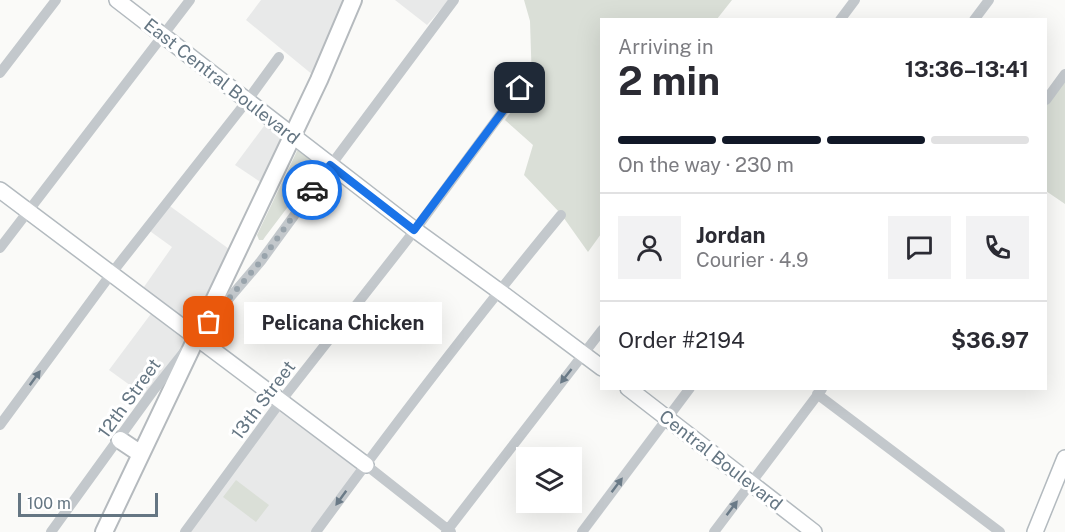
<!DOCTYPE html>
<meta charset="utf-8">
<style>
:root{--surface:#fff;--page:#f2f2f3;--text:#2b2b33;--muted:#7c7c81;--line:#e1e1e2;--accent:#111827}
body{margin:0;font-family:"Public Sans",sans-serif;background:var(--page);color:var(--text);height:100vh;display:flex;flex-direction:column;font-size:22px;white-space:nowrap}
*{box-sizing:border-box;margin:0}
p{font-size:20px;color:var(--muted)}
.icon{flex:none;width:33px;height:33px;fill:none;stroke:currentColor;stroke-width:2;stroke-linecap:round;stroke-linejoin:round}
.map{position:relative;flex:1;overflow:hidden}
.drawer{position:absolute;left:600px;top:18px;width:447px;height:372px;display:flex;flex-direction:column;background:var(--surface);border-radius:0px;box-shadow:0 6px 24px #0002}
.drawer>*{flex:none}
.buttons{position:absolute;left:516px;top:447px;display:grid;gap:12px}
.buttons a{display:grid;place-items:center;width:66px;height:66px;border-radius:0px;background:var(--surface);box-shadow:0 6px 24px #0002;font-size:30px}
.scale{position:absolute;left:18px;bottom:15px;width:140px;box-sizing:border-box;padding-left:6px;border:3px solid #657683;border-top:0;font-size:16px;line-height:21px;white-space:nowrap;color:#657683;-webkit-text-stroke:4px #fff;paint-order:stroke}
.pin{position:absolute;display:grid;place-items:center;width:51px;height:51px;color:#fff;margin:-26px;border-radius:12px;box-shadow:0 3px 9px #0006}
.courier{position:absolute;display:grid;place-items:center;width:60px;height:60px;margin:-30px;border:4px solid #1a73e8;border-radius:50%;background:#fff;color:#222;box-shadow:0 2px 8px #0007}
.bubble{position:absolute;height:42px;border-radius:0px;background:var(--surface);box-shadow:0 6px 24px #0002;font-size:20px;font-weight:700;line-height:42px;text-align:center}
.headline em{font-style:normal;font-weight:700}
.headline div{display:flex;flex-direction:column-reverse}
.headline{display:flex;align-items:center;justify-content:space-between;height:102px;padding:0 18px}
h1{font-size:39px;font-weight:700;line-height:45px}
.bar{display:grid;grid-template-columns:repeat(4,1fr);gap:9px 6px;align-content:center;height:72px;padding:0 18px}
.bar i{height:8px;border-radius:4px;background:var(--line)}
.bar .active{background:var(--accent)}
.bar p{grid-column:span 4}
.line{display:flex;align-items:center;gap:15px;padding:0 18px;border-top:2px solid var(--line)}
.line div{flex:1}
.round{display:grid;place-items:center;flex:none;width:63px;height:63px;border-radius:0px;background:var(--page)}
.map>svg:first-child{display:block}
.built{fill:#e8e9e9}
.green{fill:#dadfd7}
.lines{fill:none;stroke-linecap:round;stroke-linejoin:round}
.secondary-casing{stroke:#b3babf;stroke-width:18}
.primary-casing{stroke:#b5babe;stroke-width:20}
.street{stroke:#c3c8cc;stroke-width:10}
.secondary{stroke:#fff;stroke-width:15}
.primary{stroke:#fff;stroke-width:16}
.oneway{fill:#6a7a87}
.done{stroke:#99a4ac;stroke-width:6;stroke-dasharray:0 10.8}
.route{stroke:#1a73e8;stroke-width:8}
.labels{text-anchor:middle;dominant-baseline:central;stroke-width:6;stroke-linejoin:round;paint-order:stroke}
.street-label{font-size:18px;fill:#657683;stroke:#fff}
</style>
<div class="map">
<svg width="1065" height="532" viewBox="0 0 1065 532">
<rect width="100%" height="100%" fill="#fafaf8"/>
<!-- built -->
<path class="built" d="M 261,0 L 348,0 L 319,80 L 246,20 Z
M 395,0 L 449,0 L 427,25 Z
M 270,118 L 293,136 L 268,187 L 235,165 Z
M 167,204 L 236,254 L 196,338 L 149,399 L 109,370 L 156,307 L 139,294 L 172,247 L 147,229 Z
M 281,401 L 366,465 L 316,532 L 185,532 Z"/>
<!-- green -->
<path class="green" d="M 524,0 L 732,0 L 717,19 L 602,20 L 601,234 L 588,252 L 561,214 L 524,175 L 533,145 L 505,120 L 532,84 L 530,21 Z
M 1065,74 L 1065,204 L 1046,191 L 1046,100 Z
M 299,150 L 303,151 L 319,165 L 318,167 L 265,237 L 263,240 L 259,240 L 257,235 L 297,151 Z
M 236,480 L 269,505 L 256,522 L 223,497 Z"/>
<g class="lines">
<!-- secondary casing -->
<g class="secondary-casing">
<path id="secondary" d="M 117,0 L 415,230 L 499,291 L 602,368
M 0,190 L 366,465
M 628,388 L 814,532
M 1035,532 L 1065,458"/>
</g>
<!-- primary casing -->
<g class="primary-casing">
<path id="primary" d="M 120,440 L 141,454
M 104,532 L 319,80 L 353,0"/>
</g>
<!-- street -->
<path class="street" d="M 840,20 L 855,0
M 974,20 L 989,0
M 0,73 L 56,0
M 1046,100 L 1065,74
M 0,248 L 190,0
M 209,322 L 261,261 L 331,165 L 454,0
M 817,394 L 1000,532
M 0,425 L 111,274 L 247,101 L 279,57
M 366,465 L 451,532
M 51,532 L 153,391 L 184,352
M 185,532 L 281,401 L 415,230 L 520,88
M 316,532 C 395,424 476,318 561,215
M 446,532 L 602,330
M 582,532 L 690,388
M 714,532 L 822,389"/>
<!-- secondary -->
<use href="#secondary" class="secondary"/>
<!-- primary -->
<use href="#primary" class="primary"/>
</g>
<!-- one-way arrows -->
<defs><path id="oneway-solid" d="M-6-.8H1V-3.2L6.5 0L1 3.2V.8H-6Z" transform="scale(1.5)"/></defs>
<g class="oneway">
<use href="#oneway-solid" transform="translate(566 376) rotate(128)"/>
<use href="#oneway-solid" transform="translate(35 378) rotate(-54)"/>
<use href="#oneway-solid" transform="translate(617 485) rotate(-53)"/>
<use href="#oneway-solid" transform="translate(341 498) rotate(126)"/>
<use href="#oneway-solid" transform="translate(732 508) rotate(-53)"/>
</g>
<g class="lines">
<!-- done -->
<path class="done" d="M 209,322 L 261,261 L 312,190"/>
<!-- route -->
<path class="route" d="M 312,190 L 330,165 L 414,230 L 520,88"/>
</g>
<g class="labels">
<!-- street labels -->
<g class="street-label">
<text transform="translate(222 81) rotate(38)">East Central Boulevard</text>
<text transform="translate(129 398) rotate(-54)">12th Street</text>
<text transform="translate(263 400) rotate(-53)">13th Street</text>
<text transform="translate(721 460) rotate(38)">Central Boulevard</text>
</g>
</g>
</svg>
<div class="buttons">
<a><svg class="icon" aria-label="layers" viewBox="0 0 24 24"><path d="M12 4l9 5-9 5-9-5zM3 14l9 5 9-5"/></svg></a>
</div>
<div class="scale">100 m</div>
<div class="pin" style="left:209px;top:322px;background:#ea580c"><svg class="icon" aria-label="bag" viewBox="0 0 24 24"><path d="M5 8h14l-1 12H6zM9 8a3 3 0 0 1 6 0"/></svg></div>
<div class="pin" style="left:520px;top:88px;background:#1f2937"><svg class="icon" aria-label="home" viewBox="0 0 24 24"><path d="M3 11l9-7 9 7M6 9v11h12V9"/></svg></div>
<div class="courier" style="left:312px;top:190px"><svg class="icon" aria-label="car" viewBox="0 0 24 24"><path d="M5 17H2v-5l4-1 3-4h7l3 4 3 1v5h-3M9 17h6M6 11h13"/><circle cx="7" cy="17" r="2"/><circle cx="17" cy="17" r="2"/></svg></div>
<div class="bubble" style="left:244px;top:302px;width:198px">Pelicana Chicken</div>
<section class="drawer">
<div class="headline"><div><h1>2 min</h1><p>Arriving in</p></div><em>13:36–13:41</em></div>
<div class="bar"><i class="active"></i><i class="active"></i><i class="active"></i><i></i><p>On the way · 230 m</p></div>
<div class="line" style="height:108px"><a class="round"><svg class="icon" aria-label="person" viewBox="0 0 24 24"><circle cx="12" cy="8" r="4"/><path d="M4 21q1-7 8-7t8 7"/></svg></a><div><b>Jordan</b><p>Courier · 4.9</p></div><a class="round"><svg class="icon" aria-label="chat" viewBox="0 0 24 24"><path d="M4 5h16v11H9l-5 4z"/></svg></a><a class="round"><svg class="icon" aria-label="phone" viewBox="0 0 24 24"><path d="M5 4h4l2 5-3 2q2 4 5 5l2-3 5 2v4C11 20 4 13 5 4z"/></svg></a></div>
<div class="line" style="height:78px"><div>Order #2194</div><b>$36.97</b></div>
</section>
</div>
